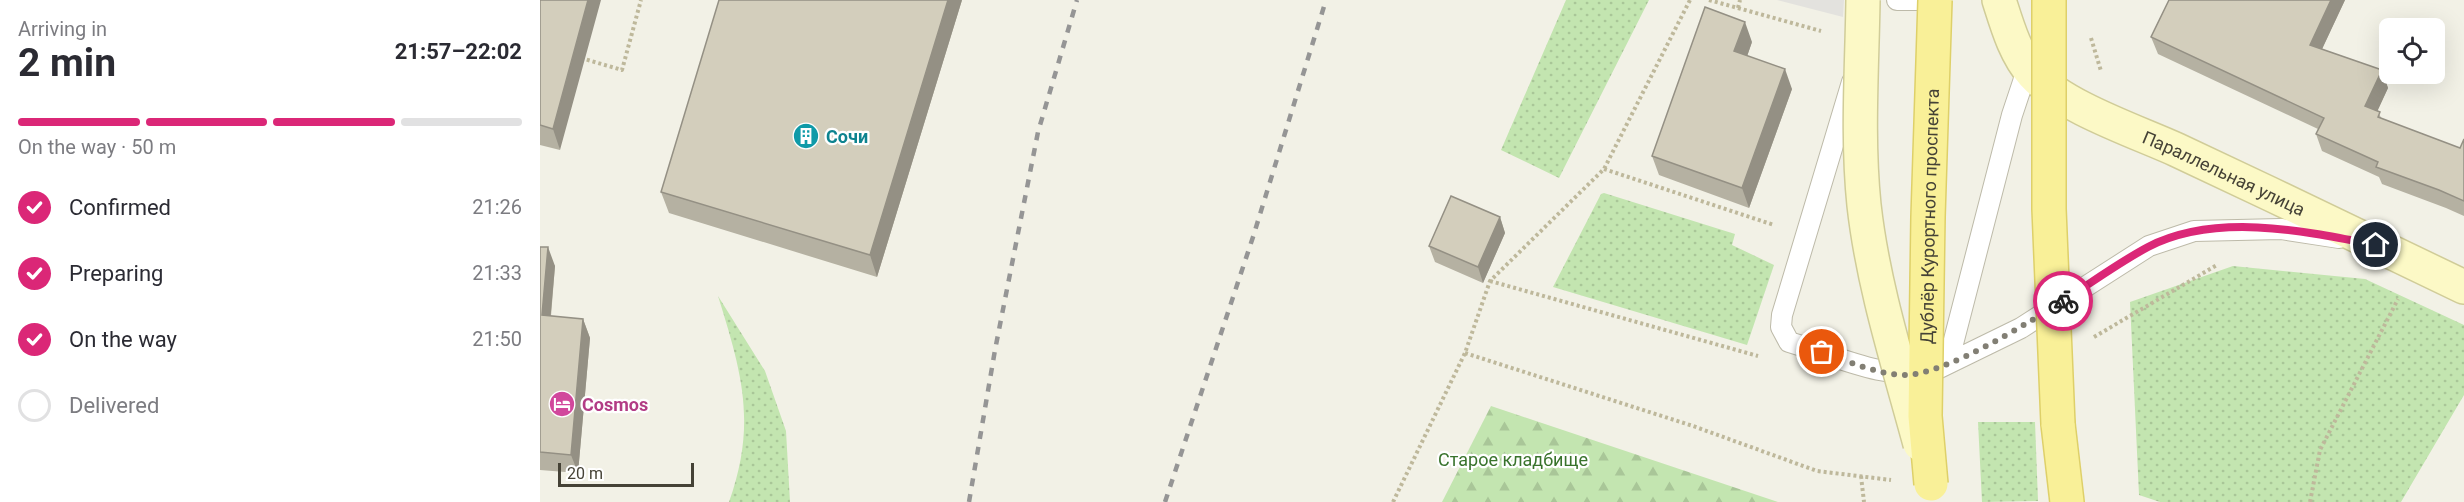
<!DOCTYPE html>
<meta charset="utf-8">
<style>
:root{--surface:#fff;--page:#f2f2f3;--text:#2b2b33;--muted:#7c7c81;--line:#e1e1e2;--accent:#db2777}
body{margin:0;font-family:Roboto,sans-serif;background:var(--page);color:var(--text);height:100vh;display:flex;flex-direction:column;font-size:22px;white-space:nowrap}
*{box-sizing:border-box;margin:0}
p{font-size:20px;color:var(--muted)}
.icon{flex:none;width:33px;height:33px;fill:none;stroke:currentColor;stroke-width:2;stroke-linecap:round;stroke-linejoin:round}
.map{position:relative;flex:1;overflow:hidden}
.side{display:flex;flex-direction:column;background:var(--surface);width:540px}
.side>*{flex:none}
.buttons{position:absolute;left:1839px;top:18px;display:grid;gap:12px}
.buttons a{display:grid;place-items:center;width:66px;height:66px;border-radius:9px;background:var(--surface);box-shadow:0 6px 24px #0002;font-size:30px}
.scale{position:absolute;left:18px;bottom:15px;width:136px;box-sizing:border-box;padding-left:6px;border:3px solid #454236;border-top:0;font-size:16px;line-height:21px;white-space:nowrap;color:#454236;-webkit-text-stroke:4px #fff;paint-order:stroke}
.pin{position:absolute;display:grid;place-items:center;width:51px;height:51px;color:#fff;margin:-26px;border:3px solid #fff;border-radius:50%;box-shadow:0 2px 6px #0007}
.courier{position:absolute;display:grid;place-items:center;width:60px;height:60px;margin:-30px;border:4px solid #db2777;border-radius:50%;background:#fff;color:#222;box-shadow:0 2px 8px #0007}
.headline em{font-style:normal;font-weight:700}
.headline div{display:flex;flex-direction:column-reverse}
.headline{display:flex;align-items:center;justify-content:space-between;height:102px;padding:0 18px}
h1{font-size:39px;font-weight:700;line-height:45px}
.bar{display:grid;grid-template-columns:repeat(4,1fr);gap:9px 6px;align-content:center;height:72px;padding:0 18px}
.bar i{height:8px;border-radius:4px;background:var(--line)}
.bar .on{background:var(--accent)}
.bar p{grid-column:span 4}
ol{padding:0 18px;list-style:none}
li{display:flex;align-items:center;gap:18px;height:66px}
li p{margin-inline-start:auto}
li .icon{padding:6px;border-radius:50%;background:var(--accent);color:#fff;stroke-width:4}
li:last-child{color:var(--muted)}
li i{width:33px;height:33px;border:3px solid var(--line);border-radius:50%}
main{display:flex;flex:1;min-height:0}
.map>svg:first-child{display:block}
.grass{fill:url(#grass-dots)}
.forest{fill:url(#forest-firs)}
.parking{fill:#e3e2de}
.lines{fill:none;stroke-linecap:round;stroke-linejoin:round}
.service-casing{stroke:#bdbaa9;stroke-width:22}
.secondary-casing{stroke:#d0cc98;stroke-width:36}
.primary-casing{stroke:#ded069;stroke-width:36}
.path{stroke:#beb89b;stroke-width:4;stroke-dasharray:3 3;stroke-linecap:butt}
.service{stroke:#fff;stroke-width:20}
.secondary{stroke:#fcf9c6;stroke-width:33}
.primary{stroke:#f9f098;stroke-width:33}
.rail{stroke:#959595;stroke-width:4.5;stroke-dasharray:8 8;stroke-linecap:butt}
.secondary-bridge-casing{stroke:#d0cc98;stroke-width:36;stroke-linecap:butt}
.primary-bridge-casing{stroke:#ded069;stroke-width:36;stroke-linecap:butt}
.secondary-bridge{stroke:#fcf9c6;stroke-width:33}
.primary-bridge{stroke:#f9f098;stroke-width:33}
.wall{fill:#b5b1a2}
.shaded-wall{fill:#949084}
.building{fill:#d3cebc;stroke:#949084;stroke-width:1.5}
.done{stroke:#827f74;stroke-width:6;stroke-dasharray:0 10.8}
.route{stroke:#db2777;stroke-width:8}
.labels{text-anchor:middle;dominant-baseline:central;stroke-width:4.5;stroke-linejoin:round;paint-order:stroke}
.culture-label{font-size:18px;font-weight:bold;fill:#0d838f;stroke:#fff;text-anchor:start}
.street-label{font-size:18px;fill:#454236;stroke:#fff}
.hotel-label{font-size:18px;font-weight:bold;fill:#b23c85;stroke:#fff;text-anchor:start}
.park-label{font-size:18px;fill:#39732c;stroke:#fff}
</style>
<main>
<section class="side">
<div class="headline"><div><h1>2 min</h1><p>Arriving in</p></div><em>21:57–22:02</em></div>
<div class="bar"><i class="on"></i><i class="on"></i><i class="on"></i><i></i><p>On the way · 50 m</p></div>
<ol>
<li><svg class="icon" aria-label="check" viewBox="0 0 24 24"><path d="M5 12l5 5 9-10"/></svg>Confirmed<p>21:26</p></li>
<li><svg class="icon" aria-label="check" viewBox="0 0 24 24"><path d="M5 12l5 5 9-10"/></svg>Preparing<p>21:33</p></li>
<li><svg class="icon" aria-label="check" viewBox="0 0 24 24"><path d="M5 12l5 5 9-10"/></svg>On the way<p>21:50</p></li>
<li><i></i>Delivered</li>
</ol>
</section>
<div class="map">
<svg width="1924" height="502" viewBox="0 0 1924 502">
<defs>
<pattern id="grass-dots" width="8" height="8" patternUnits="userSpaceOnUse" patternTransform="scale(1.5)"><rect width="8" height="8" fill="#c3e5b0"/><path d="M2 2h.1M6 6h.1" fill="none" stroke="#a9c698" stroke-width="1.8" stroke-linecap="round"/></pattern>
<pattern id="forest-firs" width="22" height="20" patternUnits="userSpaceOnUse" patternTransform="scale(1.5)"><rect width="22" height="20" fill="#c3e5b0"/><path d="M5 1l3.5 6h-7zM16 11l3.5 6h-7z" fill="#a9c698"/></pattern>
</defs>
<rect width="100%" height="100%" fill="#f2f1e6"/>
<!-- grass -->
<path class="grass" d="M 1026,0 L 1109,0 L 1019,178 L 961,150 Z
M 1064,193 L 1195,234 L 1192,245 L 1234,265 L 1207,345 L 1013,287 L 1061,194 Z
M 1693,266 L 1825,279 L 1924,325 L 1924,395 L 1861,502 L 1620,502 L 1599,495 L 1590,302 Z
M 178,296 L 225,371 L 246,431 L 250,502 L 189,502 C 217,423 202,373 178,296 Z
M 1438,422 L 1495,422 L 1498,501 L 1442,502 Z"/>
<!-- forest -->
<path class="forest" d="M 951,406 L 1238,502 L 902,502 Z"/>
<!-- parking -->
<path class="parking" d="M 1237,0 L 1304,0 L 1303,17 Z"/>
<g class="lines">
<!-- service casing -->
<g class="service-casing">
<path id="service" d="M 1357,0 L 1395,0
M 1312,82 L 1242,315 L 1241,327 L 1249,342 C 1297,356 1344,381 1393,371 L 1481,328 L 1609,246 L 1654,231 L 1741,229 L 1799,238
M 1408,363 L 1472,115 L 1488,67"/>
</g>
<!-- secondary casing -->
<g class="secondary-casing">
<g id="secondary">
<path id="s1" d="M 1459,0 C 1467,25 1475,54 1493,74 C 1523,107 1595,131 1637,150 C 1733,195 1829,241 1924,287"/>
</g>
</g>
<!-- primary casing -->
<g class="primary-casing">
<path id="primary" d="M 1518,424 L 1527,502"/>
</g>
<!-- path -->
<path class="path" d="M 1169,0 L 1281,31
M 1198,8 L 1200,0
M 1551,38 L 1561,71
M 41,58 L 82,70 L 101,0
M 1064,169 L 1234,225
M 950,281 L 1218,356
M 1554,337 L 1677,265
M 925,353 L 1153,426 L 1277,471 L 1351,480
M 1321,476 L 1324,502
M 853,502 L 925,353 L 950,281 L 1064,169 L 1150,0
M 1770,502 L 1780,450 L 1858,299"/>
<!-- service -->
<use href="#service" class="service"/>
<!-- secondary -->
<use href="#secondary" class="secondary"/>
<!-- primary -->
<use href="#primary" class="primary"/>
<!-- rail -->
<path class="rail" d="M 429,502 L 455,350 L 498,132 L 537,0
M 625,502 L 713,237 L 786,0"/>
<!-- secondary-bridge casing -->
<g class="secondary-bridge-casing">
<path id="secondary-bridge" d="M 1323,0 C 1322,68 1317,137 1324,205 C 1333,286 1359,366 1380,444"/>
</g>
<!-- primary-bridge casing -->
<g class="primary-bridge-casing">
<g id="primary-bridge">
<path d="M 1509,0 L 1509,209 L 1518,424"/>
<path id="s2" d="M 1391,484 L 1385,416 L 1388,217 L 1395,0"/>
</g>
</g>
<!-- secondary-bridge -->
<use href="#secondary-bridge" class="secondary-bridge"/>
<!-- primary-bridge -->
<use href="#primary-bridge" class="primary-bridge"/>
</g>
<!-- wall -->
<path class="wall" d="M 0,0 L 20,150 L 0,145 Z
M 422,0 L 337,277 L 129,213 L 121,192 Z
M 1629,0 L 1805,0 L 1782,49 L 1842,70 L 1848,88 L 1837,111 L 1842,119 L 1920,148 L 1924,139 L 1924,216 L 1906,208 L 1842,184 L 1839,177 L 1782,151 L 1776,134 L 1778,129 L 1618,54 L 1611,37 Z
M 1212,42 L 1207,56 L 1252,89 L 1209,208 L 1119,175 L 1112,156 Z
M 960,217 L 965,233 L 943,283 L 895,262 L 889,246 Z
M 0,247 L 15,266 L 11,316 L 43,319 L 50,338 L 38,473 L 0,470 Z"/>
<!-- shaded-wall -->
<path class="shaded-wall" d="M 48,0 L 61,0 L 20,150 L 13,129 Z
M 408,0 L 422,0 L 337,277 L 330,255 Z
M 1791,0 L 1805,0 L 1776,62 L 1770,45 Z
M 1205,22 L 1212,42 L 1202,71 L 1194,51 Z
M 1245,69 L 1252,89 L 1209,208 L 1202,188 Z
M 1842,70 L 1848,88 L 1832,123 L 1825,106 Z
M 960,217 L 965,233 L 943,283 L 938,267 Z
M 8,247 L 15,266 L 9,334 L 2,315 Z
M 43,319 L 50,338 L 38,473 L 31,455 Z"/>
<!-- building -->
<path class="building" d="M 0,0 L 48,0 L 13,129 L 0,125 Z
M 179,0 L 408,0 L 330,255 L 121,192 Z
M 1629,0 L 1791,0 L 1770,45 L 1842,70 L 1825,106 L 1840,112 L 1838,117 L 1920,148 L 1924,139 L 1924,201 L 1899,190 L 1836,167 L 1838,162 L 1776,134 L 1784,118 L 1611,37 Z
M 1165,7 L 1205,22 L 1194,51 L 1245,69 L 1202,188 L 1112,156 Z
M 911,196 L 960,217 L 938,267 L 889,246 Z
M 0,247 L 8,247 L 2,315 L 43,319 L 31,455 L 0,452 Z"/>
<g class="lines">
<!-- done -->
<path class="done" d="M 1282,352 C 1308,361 1338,375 1366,375 C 1406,374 1488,323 1523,301"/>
<!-- route -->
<path class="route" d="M 1523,301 C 1551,283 1578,263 1608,247 C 1676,212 1765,231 1836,245"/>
</g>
<!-- icons -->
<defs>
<g id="building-disc" transform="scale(1.35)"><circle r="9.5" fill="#0f9aa8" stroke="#fff"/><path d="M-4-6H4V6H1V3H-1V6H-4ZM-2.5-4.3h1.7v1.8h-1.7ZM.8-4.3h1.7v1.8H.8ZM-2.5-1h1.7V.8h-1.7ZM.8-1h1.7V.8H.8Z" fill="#fff"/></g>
<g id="hotel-disc" transform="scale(1.35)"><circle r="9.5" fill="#d1479c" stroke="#fff"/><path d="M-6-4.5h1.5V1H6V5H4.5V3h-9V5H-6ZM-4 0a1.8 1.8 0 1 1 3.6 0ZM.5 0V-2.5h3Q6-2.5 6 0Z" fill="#fff"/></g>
</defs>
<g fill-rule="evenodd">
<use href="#building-disc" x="266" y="136"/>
<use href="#hotel-disc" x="22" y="404"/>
</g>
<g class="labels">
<!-- culture labels -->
<g class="culture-label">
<text x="286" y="136">Сочи</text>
</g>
<!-- street labels -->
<g class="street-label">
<text stroke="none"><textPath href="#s1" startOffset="298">Параллельная улица</textPath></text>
<text stroke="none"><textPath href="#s2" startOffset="268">Дублёр Курортного проспекта</textPath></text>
</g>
<!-- hotel labels -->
<g class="hotel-label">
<text x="42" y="404">Cosmos</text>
</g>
<!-- park labels -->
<g class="park-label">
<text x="973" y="459">Старое кладбище</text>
</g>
</g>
</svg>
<div class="buttons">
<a><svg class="icon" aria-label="locate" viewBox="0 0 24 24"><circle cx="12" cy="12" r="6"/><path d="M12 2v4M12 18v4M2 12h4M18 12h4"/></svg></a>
</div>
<div class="scale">20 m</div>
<div class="pin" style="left:1282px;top:352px;background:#ea580c"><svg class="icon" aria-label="bag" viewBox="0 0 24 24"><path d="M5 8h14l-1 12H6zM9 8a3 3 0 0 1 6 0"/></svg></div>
<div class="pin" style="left:1836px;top:245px;background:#1f2937"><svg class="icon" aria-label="home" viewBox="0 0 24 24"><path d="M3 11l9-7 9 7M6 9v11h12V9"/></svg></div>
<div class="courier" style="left:1523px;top:301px"><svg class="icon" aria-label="bike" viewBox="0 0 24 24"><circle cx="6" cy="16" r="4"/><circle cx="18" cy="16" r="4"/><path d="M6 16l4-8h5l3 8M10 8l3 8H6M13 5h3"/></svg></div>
</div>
</main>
